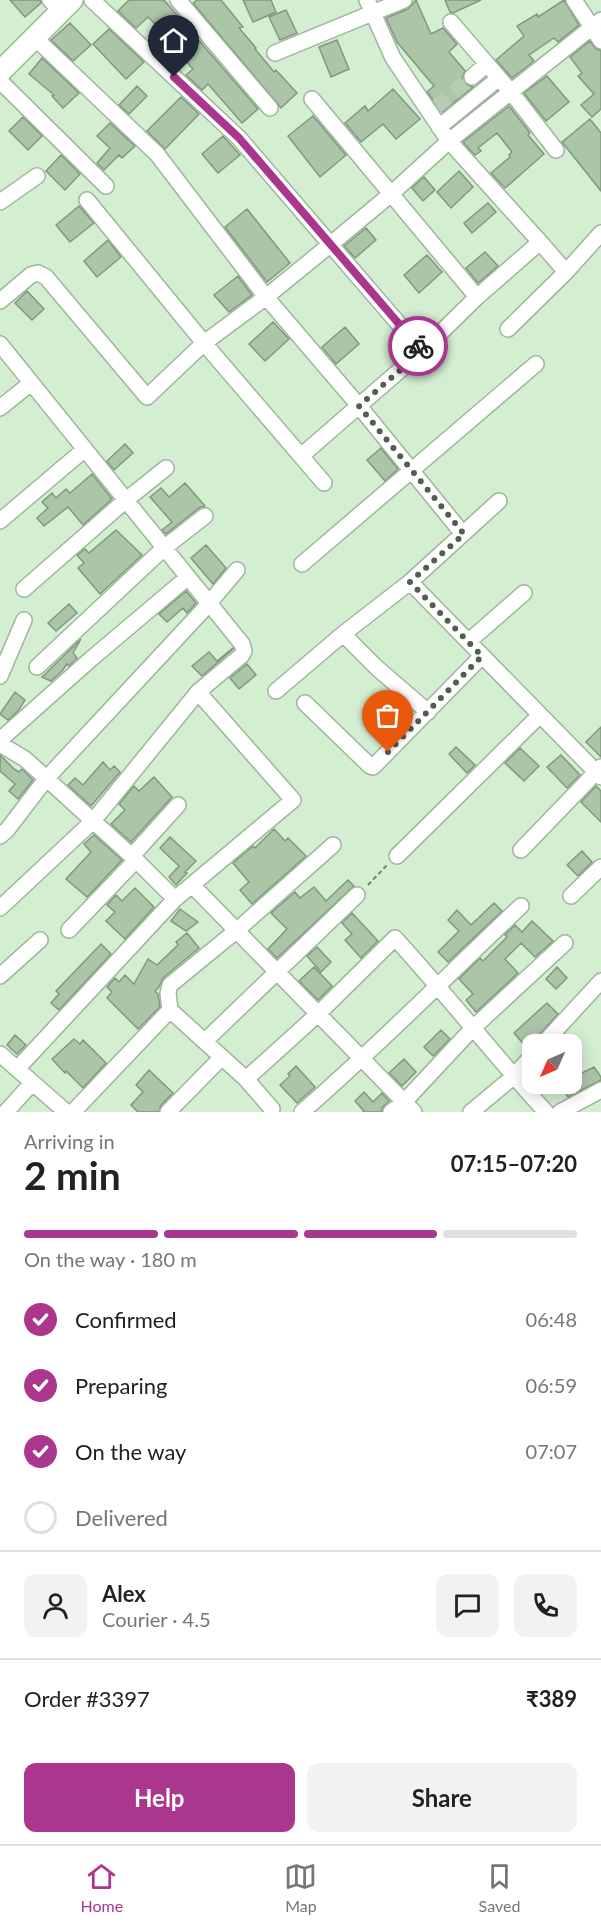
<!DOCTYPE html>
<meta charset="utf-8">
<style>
:root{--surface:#fff;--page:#f2f2f2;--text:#222;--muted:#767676;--line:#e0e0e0;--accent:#ab368e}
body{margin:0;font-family:Lato,sans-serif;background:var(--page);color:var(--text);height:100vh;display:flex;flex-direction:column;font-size:22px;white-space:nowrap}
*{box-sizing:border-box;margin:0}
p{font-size:20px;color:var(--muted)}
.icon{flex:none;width:33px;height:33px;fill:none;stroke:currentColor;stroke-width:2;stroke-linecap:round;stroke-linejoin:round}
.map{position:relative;height:1112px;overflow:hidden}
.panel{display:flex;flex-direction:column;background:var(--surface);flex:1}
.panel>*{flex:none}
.needle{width:39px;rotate:225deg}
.controls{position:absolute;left:522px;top:1034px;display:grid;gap:12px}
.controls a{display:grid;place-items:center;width:60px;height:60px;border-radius:12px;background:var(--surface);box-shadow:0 3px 15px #0003;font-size:30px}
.pin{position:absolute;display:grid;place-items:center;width:51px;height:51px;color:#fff;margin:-62px -26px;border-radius:50% 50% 50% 0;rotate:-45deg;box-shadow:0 0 6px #0007}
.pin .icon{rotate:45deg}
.courier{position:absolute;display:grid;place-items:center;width:60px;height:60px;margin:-30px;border:4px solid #ab368e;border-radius:50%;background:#fff;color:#222;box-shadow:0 2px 8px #0007}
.summary em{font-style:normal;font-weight:700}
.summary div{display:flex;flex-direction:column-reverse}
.summary{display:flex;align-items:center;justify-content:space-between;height:102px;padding:0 24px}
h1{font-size:39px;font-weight:700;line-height:45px}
.bar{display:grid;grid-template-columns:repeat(4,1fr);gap:9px 6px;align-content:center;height:72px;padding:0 24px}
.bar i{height:8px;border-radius:4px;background:var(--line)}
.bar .active{background:var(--accent)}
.bar p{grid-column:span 4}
.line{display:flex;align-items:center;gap:15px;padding:0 24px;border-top:2px solid var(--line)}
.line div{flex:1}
.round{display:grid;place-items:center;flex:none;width:63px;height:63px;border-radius:12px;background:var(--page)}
ol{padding:0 24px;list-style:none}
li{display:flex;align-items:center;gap:18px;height:66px}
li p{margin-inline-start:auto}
li .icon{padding:6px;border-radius:50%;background:var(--accent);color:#fff;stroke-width:4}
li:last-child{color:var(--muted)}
li i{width:33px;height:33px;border:3px solid var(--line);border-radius:50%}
.button{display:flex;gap:12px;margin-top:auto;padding:12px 24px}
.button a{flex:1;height:69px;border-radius:12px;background:var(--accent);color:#fff;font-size:24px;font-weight:700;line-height:69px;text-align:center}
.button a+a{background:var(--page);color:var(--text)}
.tabs{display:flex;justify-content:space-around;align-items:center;height:84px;border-top:2px solid var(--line);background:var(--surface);font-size:16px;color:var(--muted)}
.tabs a{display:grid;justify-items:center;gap:3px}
.tabs .active{color:var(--accent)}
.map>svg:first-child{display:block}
.building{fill:#acc5a9;stroke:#80987d;stroke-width:1.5}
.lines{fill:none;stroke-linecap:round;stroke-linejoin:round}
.street-tunnel{stroke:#b6cdb3;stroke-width:15;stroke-dasharray:15 8;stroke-linecap:butt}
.street-casing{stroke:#9eb69b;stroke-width:18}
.secondary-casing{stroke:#9eb69b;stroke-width:24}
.path{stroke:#71836f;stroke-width:2;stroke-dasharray:4.5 3;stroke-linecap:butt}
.street{stroke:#fff;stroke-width:15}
.secondary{stroke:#fff;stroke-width:21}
.done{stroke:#505f4e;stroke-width:6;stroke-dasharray:0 10.8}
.route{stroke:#ab368e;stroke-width:8}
</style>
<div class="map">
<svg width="601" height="1112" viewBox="0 0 601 1112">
<rect width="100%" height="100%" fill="#d4eed1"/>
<!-- building -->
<path class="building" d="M 10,0 L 40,0 L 41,3 L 25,17 Z
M 129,0 L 164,0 L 258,109 L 242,123 L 208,84 L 202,90 L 186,75 L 193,69 L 163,35 L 164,33 L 148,17 L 136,28 L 118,11 Z
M 197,0 L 221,0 L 243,27 L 239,28 L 256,48 L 255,49 L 274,72 L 276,70 L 297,93 L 281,108 L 193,3 Z
M 243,0 L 271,0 L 276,12 L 253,22 Z
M 416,0 L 431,34 L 443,28 L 457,44 L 449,52 L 465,71 L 462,78 L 464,83 L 473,87 L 442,112 L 427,92 L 434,86 L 397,42 L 386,18 L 408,9 Z
M 445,0 L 481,0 L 453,13 L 450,12 Z
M 564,0 L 579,25 L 558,42 L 554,38 L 529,55 L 534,61 L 512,78 L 496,60 L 524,36 L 517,26 L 537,14 L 538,17 Z
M 286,10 L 297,33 L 280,40 L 269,17 Z
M 70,23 L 91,45 L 73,61 L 51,40 Z
M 109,29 L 144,62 L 126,79 L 93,44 Z
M 337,40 L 349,69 L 331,77 L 319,47 Z
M 590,41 L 596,49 L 601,51 L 601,109 L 592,117 L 581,105 L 594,94 L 578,76 L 582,73 L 570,57 Z
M 42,58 L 79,93 L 63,108 L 52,96 L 54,95 L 29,74 Z
M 547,76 L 569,102 L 546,121 L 524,93 Z
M 137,86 L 147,96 L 129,114 L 119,105 Z
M 393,89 L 420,119 L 396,139 L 383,124 L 361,142 L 345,123 L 365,106 L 368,111 Z
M 181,97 L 199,114 L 165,149 L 147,131 Z
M 509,106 L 530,133 L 528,135 L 544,154 L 505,188 L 491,173 L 510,157 L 509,155 L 512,152 L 497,133 L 478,148 L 481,151 L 475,155 L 463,142 Z
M 313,116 L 346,155 L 320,177 L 288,136 Z
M 23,117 L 42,136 L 28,150 L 9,131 Z
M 590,119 L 601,133 L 601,191 L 562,142 Z
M 110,123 L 135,146 L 122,158 L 119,155 L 104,170 L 97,163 L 110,148 L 97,136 Z
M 223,136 L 240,155 L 218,173 L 202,154 Z
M 61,155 L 80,174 L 65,190 L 46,171 Z
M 459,171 L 473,187 L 451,208 L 437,192 Z
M 424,177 L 435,190 L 423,201 L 412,188 Z
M 488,203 L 496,212 L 472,233 L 464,223 Z
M 79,206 L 94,223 L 70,242 L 56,225 Z
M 247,209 L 290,263 L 267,282 L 225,227 Z
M 366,228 L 376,240 L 355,258 L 344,246 Z
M 108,240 L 121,257 L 97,277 L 84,261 Z
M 485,252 L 498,266 L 478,283 L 466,268 Z
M 427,255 L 442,272 L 419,293 L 404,275 Z
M 238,276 L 252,295 L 229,312 L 214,295 Z
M 27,291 L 44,309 L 32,320 L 15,303 Z
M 273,322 L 289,339 L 265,361 L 249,344 Z
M 345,327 L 359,344 L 336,364 L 322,347 Z
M 125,444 L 133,453 L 114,470 L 107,461 Z
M 381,448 L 398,469 L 385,481 L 367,460 Z
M 92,474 L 112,499 L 83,525 L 68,507 L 44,526 L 37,518 L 48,508 L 42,502 L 52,493 L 56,498 L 66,489 L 70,493 Z
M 185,483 L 205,506 L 199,508 L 166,534 L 162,530 L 172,522 L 150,497 L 161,488 L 169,497 Z
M 116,530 L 142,555 L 100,594 L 78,568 L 84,563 L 77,555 L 85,549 L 89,553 Z
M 206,545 L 226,568 L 213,584 L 191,558 Z
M 186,591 L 196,603 L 187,613 L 183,608 L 167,622 L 159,614 Z
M 69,604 L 77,613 L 56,631 L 48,623 Z
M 81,639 L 73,653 L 77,658 L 69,666 L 67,664 L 62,671 L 51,681 L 42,677 Z
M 233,648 L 233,649 L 202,676 L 192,666 L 209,652 L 217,661 Z
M 247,664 L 256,675 L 239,689 L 230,678 Z
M 15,692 L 25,700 L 18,711 L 8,720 L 0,714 Z
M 601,727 L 601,757 L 586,742 Z
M 456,747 L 475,765 L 467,773 L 449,754 Z
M 520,748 L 539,766 L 524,781 L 505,763 Z
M 0,755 L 14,769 L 19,772 L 22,769 L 33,780 L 18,799 L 9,791 L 15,784 L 0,771 Z
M 561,755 L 580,775 L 567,788 L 547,767 Z
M 103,762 L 110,770 L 114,766 L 120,772 L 91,806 L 68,785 L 75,778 L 83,785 Z
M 154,777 L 172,797 L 131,842 L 111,824 L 125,810 L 119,804 L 134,786 L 139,791 Z
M 596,786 L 601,791 L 601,822 L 581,802 Z
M 274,829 L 285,841 L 288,838 L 306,856 L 252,904 L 240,890 L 249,882 L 233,863 L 253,846 L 255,848 Z
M 94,835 L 122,860 L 87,897 L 66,879 L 91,852 L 84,844 Z
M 170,837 L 196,861 L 185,872 L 187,873 L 176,885 L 169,877 L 179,866 L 160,848 Z
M 582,851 L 592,862 L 578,876 L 567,865 Z
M 348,880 L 354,886 L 277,958 L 268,949 L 287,929 L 271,913 L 295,892 L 300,898 L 314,887 L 326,901 Z
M 135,888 L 154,907 L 125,939 L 106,921 L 115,912 L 107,905 L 116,895 L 122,901 Z
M 494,903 L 502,911 L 448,962 L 438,952 L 459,931 L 448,920 L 457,910 L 471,925 Z
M 180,909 L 198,922 L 186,931 L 171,921 Z
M 352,913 L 378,941 L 361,958 L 345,940 L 352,934 L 342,923 Z
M 532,921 L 553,941 L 535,957 L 521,943 L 505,959 L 518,973 L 476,1012 L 466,1000 L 473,994 L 459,979 L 480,958 L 483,961 L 507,937 L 505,935 L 515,925 L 522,932 Z
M 187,933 L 199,948 L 163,978 L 159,987 L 155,991 L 158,994 L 160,1007 L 138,1029 L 107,998 L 112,992 L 107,987 L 115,978 L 119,982 L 125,975 L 134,984 L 148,959 L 157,965 L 178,945 L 176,942 Z
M 101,944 L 111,954 L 59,1010 L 51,1003 L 59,994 L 56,991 Z
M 317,947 L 331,962 L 321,972 L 307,956 Z
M 314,967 L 332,986 L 318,1000 L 299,981 Z
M 557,967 L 567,978 L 556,989 L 546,979 Z
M 547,1003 L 558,1014 L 527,1048 L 514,1033 Z
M 441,1030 L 450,1039 L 433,1056 L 424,1047 Z
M 15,1035 L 26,1045 L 17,1054 L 7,1045 Z
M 74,1039 L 80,1044 L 83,1040 L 106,1063 L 83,1088 L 66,1071 L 65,1073 L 52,1059 Z
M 404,1059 L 416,1072 L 402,1086 L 389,1073 Z
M 572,1062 L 580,1074 L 594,1067 L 601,1077 L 601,1080 L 568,1097 L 559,1083 L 572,1083 Z
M 296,1066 L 315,1087 L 297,1103 L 280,1085 L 290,1076 L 288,1074 Z
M 149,1070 L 173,1093 L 161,1105 L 159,1112 L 138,1112 L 131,1105 L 143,1092 L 136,1085 Z
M 364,1092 L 373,1102 L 382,1093 L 389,1101 L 382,1108 L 381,1112 L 363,1112 L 364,1111 L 355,1101 Z"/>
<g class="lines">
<!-- street-tunnel -->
<path class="street-tunnel" d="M 436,107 L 472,77"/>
<!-- street casing -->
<g class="street-casing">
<path id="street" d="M 50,0 L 61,11
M 92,0 L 239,138 L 422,351
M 178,0 L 270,108
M 574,0 L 601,41
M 451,22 L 511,92 L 556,150
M 34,37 L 157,154 L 266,297 L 359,406 L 463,534
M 275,53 L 404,0
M 472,77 L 487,64
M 0,81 L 106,186
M 312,99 L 477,297
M 439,127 L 499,78
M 87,200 L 204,343 L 324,483
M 0,202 L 37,176
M 540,242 L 566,272
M 0,301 L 31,275 L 38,273 L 46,277 L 147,397 L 204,343 L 266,297 L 331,244 L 391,194 L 449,141 L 601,20
M 508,329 L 566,272 L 601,233
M 0,344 L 242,644 L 244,651 L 242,655 L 198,692 L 93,821 L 0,908
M 0,408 L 31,383
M 301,456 L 422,351 L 477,297 L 540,242 L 449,141 L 393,58 L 367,0
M 0,521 L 85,449
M 302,564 L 536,364
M 410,582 L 601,777
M 24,589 L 126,500 L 166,468
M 343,634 L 377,668 L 428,712
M 469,641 L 524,593
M 37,667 L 164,548 L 205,516
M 0,676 L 24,620
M 276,691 L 343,634 L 410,582 L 499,501
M 305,703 L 370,766 L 373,767 L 482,656
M 0,740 L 91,659 L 188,577
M 0,744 L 25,759 L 136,860 L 175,899
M 0,836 L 7,830 L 46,779 L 205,608 L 237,570
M 521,850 L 601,767
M 132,856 L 178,805
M 397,856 L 540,715
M 192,885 L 414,1112
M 571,896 L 601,867
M 69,930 L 136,860
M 0,976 L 40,940
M 170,1010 L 246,1079 L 272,1109
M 205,1041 L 357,895
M 543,1044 L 601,981
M 0,1054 L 66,1112
M 17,1069 L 175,899 L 293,800 L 198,692
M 246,1079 L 318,1014 L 395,938 C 447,995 494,1055 546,1112
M 6,1112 L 32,1083
M 73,1112 L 170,1010 L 168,993 L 170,985 L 236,931 L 333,845
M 168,1112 L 222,1057
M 302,1112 C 378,1046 448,975 521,906
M 391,1112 L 404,1102 L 473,1028 L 565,943
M 471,1112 L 513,1077 L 532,1056
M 560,1112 L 601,1090"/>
</g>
<!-- secondary casing -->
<g class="secondary-casing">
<path id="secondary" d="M 0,72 L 72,0"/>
</g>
<!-- path -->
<path class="path" d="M 368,885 L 387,865"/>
<!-- street -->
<use href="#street" class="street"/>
<!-- secondary -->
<use href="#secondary" class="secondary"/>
</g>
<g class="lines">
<!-- done -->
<path class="done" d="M 388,752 L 482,656 L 410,582 L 464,534 L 359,406 L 422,351 L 418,346"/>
<!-- route -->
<path class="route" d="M 174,77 L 239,138 L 418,346"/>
</g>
</svg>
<div class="controls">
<a><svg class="needle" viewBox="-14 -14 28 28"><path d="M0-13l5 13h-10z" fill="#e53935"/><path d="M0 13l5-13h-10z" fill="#767676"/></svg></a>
</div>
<div class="pin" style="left:388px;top:752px;background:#ea580c"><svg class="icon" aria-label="bag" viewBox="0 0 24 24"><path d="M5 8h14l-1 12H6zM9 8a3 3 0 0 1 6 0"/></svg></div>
<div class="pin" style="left:174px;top:77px;background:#1f2937"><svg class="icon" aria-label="home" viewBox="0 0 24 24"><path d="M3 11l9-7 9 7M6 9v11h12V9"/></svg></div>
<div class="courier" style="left:418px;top:346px"><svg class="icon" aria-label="bike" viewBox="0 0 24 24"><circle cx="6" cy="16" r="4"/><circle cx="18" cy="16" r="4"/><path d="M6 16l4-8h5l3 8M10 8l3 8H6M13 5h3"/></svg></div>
</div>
<section class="panel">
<div class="summary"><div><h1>2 min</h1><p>Arriving in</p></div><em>07:15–07:20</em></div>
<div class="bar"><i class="active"></i><i class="active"></i><i class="active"></i><i></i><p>On the way · 180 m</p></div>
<ol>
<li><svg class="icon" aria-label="check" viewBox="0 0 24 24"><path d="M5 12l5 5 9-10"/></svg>Confirmed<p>06:48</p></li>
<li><svg class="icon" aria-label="check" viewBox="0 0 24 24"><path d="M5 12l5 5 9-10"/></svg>Preparing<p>06:59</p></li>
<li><svg class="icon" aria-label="check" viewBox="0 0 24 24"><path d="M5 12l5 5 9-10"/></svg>On the way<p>07:07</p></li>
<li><i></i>Delivered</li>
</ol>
<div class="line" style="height:108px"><a class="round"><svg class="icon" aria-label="person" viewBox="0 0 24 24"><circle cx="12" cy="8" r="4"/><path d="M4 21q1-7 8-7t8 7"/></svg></a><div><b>Alex</b><p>Courier · 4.5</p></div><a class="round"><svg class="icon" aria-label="chat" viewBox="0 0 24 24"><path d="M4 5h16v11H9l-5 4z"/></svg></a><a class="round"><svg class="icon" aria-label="phone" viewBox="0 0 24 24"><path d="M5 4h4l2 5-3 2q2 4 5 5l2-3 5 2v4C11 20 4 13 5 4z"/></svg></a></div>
<div class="line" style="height:78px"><div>Order #3397</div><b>₹389</b></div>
<div class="button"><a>Help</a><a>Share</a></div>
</section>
<nav class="tabs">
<a class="active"><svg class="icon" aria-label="home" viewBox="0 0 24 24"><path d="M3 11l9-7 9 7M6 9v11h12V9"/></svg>Home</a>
<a><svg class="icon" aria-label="map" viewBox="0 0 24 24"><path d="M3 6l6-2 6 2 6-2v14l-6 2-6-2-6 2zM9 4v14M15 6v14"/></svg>Map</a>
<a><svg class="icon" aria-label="saved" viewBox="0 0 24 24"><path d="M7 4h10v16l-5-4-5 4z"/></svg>Saved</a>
</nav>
